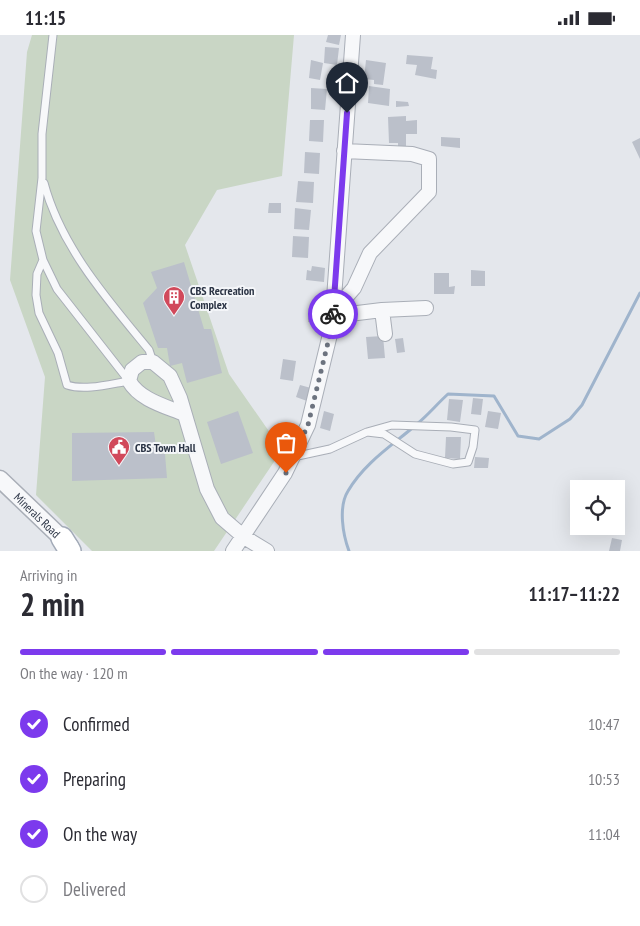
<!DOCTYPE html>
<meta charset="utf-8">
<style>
:root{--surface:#fff;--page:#f2f2f3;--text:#2b2b33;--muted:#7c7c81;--line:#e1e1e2;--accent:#7c3aed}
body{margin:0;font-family:"PT Sans Narrow",sans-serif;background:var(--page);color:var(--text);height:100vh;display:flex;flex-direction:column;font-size:19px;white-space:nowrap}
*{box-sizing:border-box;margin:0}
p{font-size:16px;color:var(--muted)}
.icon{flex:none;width:28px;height:28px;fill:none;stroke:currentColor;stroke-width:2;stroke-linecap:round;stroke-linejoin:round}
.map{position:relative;height:516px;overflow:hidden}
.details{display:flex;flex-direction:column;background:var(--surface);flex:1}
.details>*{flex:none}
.fabs{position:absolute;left:570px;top:445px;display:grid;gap:10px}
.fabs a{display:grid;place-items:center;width:55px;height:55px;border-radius:0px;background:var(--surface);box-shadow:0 5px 20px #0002;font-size:25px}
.pin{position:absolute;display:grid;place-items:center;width:42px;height:42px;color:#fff;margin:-51px -21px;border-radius:50% 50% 50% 0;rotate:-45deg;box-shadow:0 0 5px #0007}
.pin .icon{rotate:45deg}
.courier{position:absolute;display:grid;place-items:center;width:50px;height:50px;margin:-25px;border:4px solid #7c3aed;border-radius:50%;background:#fff;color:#222;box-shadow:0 1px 6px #0007}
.head em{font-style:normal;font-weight:700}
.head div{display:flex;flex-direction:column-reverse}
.head{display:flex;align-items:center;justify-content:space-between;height:85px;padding:0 20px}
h1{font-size:32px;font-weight:700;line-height:38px}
.bar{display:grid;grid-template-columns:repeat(4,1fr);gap:8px 5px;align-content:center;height:60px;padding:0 20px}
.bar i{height:6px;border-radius:4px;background:var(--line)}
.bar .selected{background:var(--accent)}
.bar p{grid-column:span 4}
ol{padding:0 20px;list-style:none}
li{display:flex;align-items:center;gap:15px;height:55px}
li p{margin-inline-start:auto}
li .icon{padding:5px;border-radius:50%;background:var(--accent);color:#fff;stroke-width:4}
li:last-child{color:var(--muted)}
li i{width:28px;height:28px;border:2px solid var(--line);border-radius:50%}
.status{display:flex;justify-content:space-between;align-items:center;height:35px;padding:0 25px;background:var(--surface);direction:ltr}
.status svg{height:14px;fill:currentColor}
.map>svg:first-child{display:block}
.green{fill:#c9d6c5}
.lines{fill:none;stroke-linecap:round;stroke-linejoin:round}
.stream{stroke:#9fb4cc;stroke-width:3}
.building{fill:#bbc0ca}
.service-casing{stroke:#a9aeb7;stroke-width:9}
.minor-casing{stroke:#a9aeb7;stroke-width:16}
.tertiary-casing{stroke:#a9aeb7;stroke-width:19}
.primary-casing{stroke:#a3abb8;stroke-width:24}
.service{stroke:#f7f8fa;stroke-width:7}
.minor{stroke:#f7f8fa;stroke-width:14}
.tertiary{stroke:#f7f8fa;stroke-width:16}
.primary{stroke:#fff;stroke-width:21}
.done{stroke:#6c737f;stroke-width:5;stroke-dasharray:0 9}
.route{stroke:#7c3aed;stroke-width:6}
.labels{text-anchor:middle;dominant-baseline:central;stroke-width:4;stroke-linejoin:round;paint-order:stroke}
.poi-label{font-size:12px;font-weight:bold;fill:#2b3445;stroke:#f4f6f9;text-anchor:start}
.street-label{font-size:12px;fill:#2b3445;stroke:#f4f6f9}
</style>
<div class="status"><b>11:15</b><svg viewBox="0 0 49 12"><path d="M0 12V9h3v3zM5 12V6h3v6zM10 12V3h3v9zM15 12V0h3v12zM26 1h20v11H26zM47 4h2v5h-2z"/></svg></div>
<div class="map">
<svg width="640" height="516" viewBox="0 0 640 516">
<rect width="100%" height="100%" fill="#e4e7ec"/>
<!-- green -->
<path class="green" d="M 32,0 L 294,0 L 282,141 L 217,155 L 185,210 L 229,339 L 282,415 L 214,516 L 92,516 L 36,460 L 45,342 L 10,245 L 27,17 Z"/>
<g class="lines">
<!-- stream -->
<path class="stream" d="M 349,516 C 343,500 338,472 348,456 C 365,427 393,410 417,389 C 428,380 437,369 448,359 L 494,361 L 518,401 L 539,404 L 570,384 L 582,370 L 640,258"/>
</g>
<!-- building -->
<path class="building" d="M 328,0 L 341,0 L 339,10 L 326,7 Z
M 325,12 L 339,13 L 337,30 L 324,28 Z
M 407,20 L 433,22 L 431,34 L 437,35 L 436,44 L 415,40 L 417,30 L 406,29 Z
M 311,25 L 323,28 L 320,45 L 309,43 Z
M 366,25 L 386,28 L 383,50 L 374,49 L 374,45 L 364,44 Z
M 369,51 L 390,54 L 389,71 L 368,68 Z
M 311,53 L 327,54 L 325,75 L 311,74 Z
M 396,66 L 408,67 L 409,71 L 396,72 Z
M 406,81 L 406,86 L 417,85 L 417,99 L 406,99 L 406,112 L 398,112 L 398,108 L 389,108 L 388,82 Z
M 310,85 L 324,85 L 323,107 L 309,106 Z
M 441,102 L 460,103 L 460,113 L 441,111 Z
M 640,103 L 640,124 L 632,107 Z
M 305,117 L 320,118 L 319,139 L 304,138 Z
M 298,146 L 314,147 L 313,168 L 296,167 Z
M 269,168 L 281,168 L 281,178 L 268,178 Z
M 295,173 L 311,175 L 309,195 L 294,194 Z
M 293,201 L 309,202 L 308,223 L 292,222 Z
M 184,227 L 204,294 L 211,294 L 222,338 L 187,348 L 182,328 L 170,331 L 167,313 L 158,313 L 143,268 L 157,253 L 151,237 Z
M 312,231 L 325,233 L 324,247 L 306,245 L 307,235 L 311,236 Z
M 471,235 L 485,236 L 485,251 L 471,251 Z
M 434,238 L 449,238 L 449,252 L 455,251 L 454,259 L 434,259 Z
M 309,274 L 323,275 L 322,289 L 308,287 Z
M 383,301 L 385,323 L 368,324 L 366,302 Z
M 403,303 L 405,317 L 397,318 L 395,304 Z
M 283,324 L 296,326 L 293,346 L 280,344 Z
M 300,350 L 311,353 L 307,366 L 296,362 Z
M 473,363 L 483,364 L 481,380 L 471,379 Z
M 449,364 L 463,365 L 460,387 L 447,385 Z
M 238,376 L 253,418 L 221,429 L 207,387 Z
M 324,376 L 334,379 L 330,396 L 320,393 Z
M 488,376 L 501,378 L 498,394 L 485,392 Z
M 154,397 L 157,418 L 165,419 L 167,443 L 72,446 L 72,398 Z
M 446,402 L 461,402 L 460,424 L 445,423 Z
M 475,422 L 489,423 L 488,433 L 474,433 Z
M 612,503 L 622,505 L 620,516 L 609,516 Z"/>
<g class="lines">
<!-- service casing -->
<g class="service-casing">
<path id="service" d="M 53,0 L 42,99 L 42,143 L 36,196 L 43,225 L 57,254 L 129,346
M 44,148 C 61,212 107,264 149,315 L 153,327
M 43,225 L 37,239 L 36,260 L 39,278 L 58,318 L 67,350 C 85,356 110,349 129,346
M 293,422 L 330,414 L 367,397 L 384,399 L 415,419 L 453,429 L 468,427 L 473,412 L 475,395 L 451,392 L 392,390 L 367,397"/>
</g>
<!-- minor casing -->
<g class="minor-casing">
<path id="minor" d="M 382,275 L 426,273
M 333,277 L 354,253 L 370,218 L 429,157 L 429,124 L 412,119 L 344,116
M 333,281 L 382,275 L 385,299
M 184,379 C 165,371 140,365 129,346 L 132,335 L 142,327 L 153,327 L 170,341 L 180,363 L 207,454 L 222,483 L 244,502 L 267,516
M 233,516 L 285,438 L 308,390 L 332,291 L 353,0"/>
</g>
<!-- tertiary casing -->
<g class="tertiary-casing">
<g id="tertiary">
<path id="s1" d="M 0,444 L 70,511"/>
</g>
</g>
<!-- primary casing -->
<g class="primary-casing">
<path id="primary" d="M 62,503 L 70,516"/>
</g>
<!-- service -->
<use href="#service" class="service"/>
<!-- minor -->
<use href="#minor" class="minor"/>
<!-- tertiary -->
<use href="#tertiary" class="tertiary"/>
<!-- primary -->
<use href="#primary" class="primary"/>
</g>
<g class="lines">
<!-- done -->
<path class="done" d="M 286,438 L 308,390 L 332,291 L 333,279"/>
<!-- route -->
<path class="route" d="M 333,279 L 347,78"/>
</g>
<!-- icons -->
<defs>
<g id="building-pin" transform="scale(1.125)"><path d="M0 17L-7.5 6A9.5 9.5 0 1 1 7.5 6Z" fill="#d1495b" stroke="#f4f6f9"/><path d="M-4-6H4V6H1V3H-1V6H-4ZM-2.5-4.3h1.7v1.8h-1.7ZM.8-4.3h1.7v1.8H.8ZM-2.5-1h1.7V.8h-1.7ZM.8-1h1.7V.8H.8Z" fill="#fff"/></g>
<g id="civic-pin" transform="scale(1.125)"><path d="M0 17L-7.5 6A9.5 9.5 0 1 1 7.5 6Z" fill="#d1495b" stroke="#f4f6f9"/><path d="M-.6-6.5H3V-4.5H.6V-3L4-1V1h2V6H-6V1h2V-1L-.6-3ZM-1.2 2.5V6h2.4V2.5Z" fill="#fff"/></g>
</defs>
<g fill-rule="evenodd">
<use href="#building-pin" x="174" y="262"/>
<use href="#civic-pin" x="119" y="412"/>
</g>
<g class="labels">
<!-- poi labels -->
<g class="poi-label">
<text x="190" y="255">CBS Recreation<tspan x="190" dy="14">Complex</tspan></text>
<text x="135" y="412">CBS Town Hall</text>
</g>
<!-- street labels -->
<g class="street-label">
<text stroke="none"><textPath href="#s1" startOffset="52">Minerals Road</textPath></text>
</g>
</g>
</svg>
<div class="fabs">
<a><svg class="icon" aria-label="locate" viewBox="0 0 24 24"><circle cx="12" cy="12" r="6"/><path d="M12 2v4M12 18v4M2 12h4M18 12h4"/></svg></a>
</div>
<div class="pin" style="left:286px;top:438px;background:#ea580c"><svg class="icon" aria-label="bag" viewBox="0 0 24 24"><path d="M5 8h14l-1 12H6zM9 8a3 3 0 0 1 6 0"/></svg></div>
<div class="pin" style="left:347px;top:78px;background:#1f2937"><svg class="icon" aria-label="home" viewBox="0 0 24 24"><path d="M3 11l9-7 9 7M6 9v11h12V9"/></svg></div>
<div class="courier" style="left:333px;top:279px"><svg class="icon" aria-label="bike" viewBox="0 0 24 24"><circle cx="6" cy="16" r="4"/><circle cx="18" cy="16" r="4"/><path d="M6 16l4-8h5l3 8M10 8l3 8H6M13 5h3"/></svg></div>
</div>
<section class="details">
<div class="head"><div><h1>2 min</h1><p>Arriving in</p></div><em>11:17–11:22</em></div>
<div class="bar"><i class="selected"></i><i class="selected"></i><i class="selected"></i><i></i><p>On the way · 120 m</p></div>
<ol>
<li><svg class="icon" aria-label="check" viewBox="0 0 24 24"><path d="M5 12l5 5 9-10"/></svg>Confirmed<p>10:47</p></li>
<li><svg class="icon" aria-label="check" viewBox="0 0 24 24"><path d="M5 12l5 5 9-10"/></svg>Preparing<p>10:53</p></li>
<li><svg class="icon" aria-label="check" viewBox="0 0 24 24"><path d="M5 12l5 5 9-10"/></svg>On the way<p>11:04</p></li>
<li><i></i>Delivered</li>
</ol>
</section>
